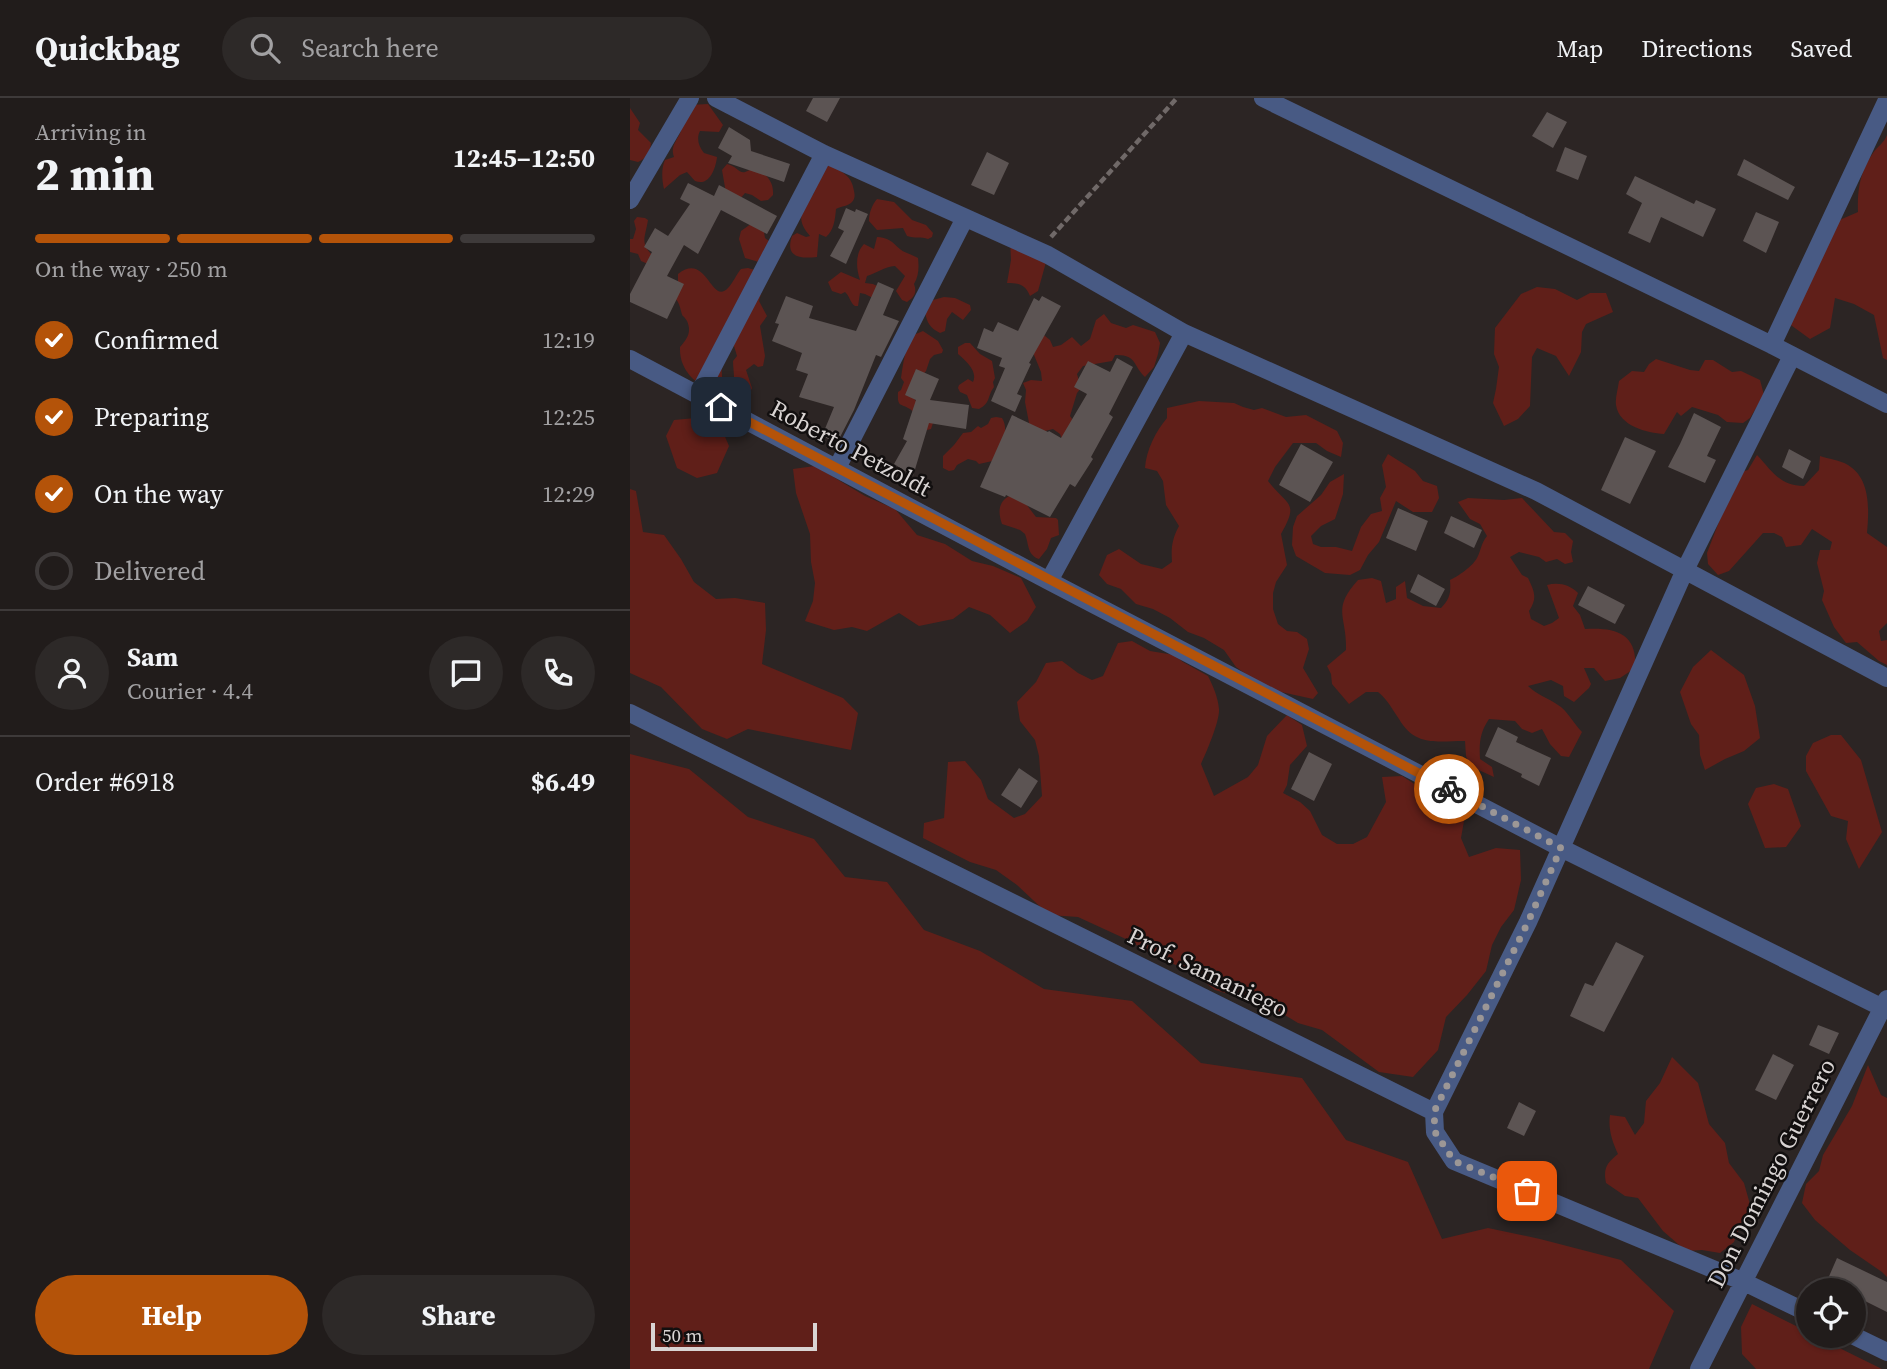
<!DOCTYPE html>
<meta charset="utf-8">
<style>
:root{--surface:#211c1b;--page:#2d2928;--text:#f1f3f6;--muted:#a2a1a3;--line:#3e3a3a;--accent:#b45309}
body{margin:0;font-family:"Source Serif 4",serif;background:var(--page);color:var(--text);height:100vh;display:flex;flex-direction:column;font-size:26px;white-space:nowrap}
*{box-sizing:border-box;margin:0}
p{font-size:23px;color:var(--muted)}
.icon{flex:none;width:38px;height:38px;fill:none;stroke:currentColor;stroke-width:2;stroke-linecap:round;stroke-linejoin:round}
.map{position:relative;flex:1;overflow:hidden}
.drawer{display:flex;flex-direction:column;background:var(--surface);width:630px}
.drawer>*{flex:none}
.tools{position:absolute;left:1166px;top:1180px;display:grid;gap:14px}
.tools a{display:grid;place-items:center;width:70px;height:70px;border-radius:50%;background:var(--surface);box-shadow:0 2px 5px #0004,0 0 0 2px var(--line);font-size:35px}
.scale{position:absolute;left:21px;bottom:18px;width:166px;box-sizing:border-box;padding-left:7px;border:4px solid #d9d4d3;border-top:0;font-size:19px;line-height:24px;white-space:nowrap;color:#d9d4d3;-webkit-text-stroke:5px #120f0f;paint-order:stroke}
.pin{position:absolute;display:grid;place-items:center;width:60px;height:60px;color:#fff;margin:-30px;border-radius:14px;box-shadow:0 4px 10px #0006}
.courier{position:absolute;display:grid;place-items:center;width:70px;height:70px;margin:-35px;border:5px solid #b45309;border-radius:50%;background:#fff;color:#222;box-shadow:0 2px 9px #0007}
.summary em{font-style:normal;font-weight:700}
.summary div{display:flex;flex-direction:column-reverse}
.summary{display:flex;align-items:center;justify-content:space-between;height:119px;padding:0 35px}
h1{font-size:46px;font-weight:700;line-height:52px}
.bar{display:grid;grid-template-columns:repeat(4,1fr);gap:10px 7px;align-content:center;height:84px;padding:0 35px}
.bar i{height:9px;border-radius:5px;background:var(--line)}
.bar .selected{background:var(--accent)}
.bar p{grid-column:span 4}
.line{display:flex;align-items:center;gap:18px;padding:0 35px;border-top:2px solid var(--line)}
.line div{flex:1}
.round{display:grid;place-items:center;flex:none;width:74px;height:74px;border-radius:37px;background:var(--page)}
ol{padding:0 35px;list-style:none}
li{display:flex;align-items:center;gap:21px;height:77px}
li p{margin-inline-start:auto}
li .icon{padding:7px;border-radius:50%;background:var(--accent);color:#fff;stroke-width:4}
li:last-child{color:var(--muted)}
li i{width:38px;height:38px;border:4px solid var(--line);border-radius:50%}
.primary-button{display:flex;gap:14px;margin-top:auto;padding:14px 35px}
.primary-button a{flex:1;height:80px;border-radius:42px;background:var(--accent);color:#fff;font-size:28px;font-weight:700;line-height:80px;text-align:center}
.primary-button a+a{background:var(--page);color:var(--text)}
header{display:flex;align-items:center;gap:42px;box-sizing:border-box;height:98px;padding:0 35px;background:var(--surface);border-bottom:2px solid var(--line)}
header strong{font-size:33px}
nav{display:flex;gap:38px;margin-inline-start:auto;font-size:24px}
.search{width:490px;height:63px;background:var(--page);display:flex;align-items:center;gap:18px;box-sizing:border-box;padding:0 24px;border-radius:38px;color:var(--muted);font-size:26px}
main{display:flex;flex:1;min-height:0}
.map>svg:first-child{display:block}
.green{fill:#601f19}
.building{fill:#5c5453}
.lines{fill:none;stroke-linecap:round;stroke-linejoin:round}
.path{stroke:#706968;stroke-width:4.5;stroke-dasharray:7 3.5;stroke-linecap:butt}
.minor{stroke:#485a84;stroke-width:18}
.done{stroke:#9c9796;stroke-width:7;stroke-dasharray:0 12.6}
.route{stroke:#b45309;stroke-width:9}
.labels{text-anchor:middle;dominant-baseline:central;stroke-width:5;stroke-linejoin:round;paint-order:stroke}
.street-label{font-size:24px;fill:#d9d4d3;stroke:#120f0f}
</style>
<header>
<strong>Quickbag</strong>
<div class="search"><svg class="icon" aria-label="search" viewBox="0 0 24 24"><circle cx="10" cy="10" r="6"/><path d="M15 15l6 6"/></svg>Search here</div>
<nav><a>Map</a><a>Directions</a><a>Saved</a></nav>
</header>
<main>
<section class="drawer">
<div class="summary"><div><h1>2 min</h1><p>Arriving in</p></div><em>12:45–12:50</em></div>
<div class="bar"><i class="selected"></i><i class="selected"></i><i class="selected"></i><i></i><p>On the way · 250 m</p></div>
<ol>
<li><svg class="icon" aria-label="check" viewBox="0 0 24 24"><path d="M5 12l5 5 9-10"/></svg>Confirmed<p>12:19</p></li>
<li><svg class="icon" aria-label="check" viewBox="0 0 24 24"><path d="M5 12l5 5 9-10"/></svg>Preparing<p>12:25</p></li>
<li><svg class="icon" aria-label="check" viewBox="0 0 24 24"><path d="M5 12l5 5 9-10"/></svg>On the way<p>12:29</p></li>
<li><i></i>Delivered</li>
</ol>
<div class="line" style="height:126px"><a class="round"><svg class="icon" aria-label="person" viewBox="0 0 24 24"><circle cx="12" cy="8" r="4"/><path d="M4 21q1-7 8-7t8 7"/></svg></a><div><b>Sam</b><p>Courier · 4.4</p></div><a class="round"><svg class="icon" aria-label="chat" viewBox="0 0 24 24"><path d="M4 5h16v11H9l-5 4z"/></svg></a><a class="round"><svg class="icon" aria-label="phone" viewBox="0 0 24 24"><path d="M5 4h4l2 5-3 2q2 4 5 5l2-3 5 2v4C11 20 4 13 5 4z"/></svg></a></div>
<div class="line" style="height:91px"><div>Order #6918</div><b>$6.49</b></div>
<div class="primary-button"><a>Help</a><a>Share</a></div>
</section>
<div class="map">
<svg width="1257" height="1271" viewBox="0 0 1257 1271">
<rect width="100%" height="100%" fill="#2c2524"/>
<!-- green -->
<path class="green" d="M 78,6 L 93,27 L 89,34 L 70,33 C 66,41 69,49 74,55 L 87,59 C 86,69 80,89 65,83 C 64,82 58,75 57,74 L 50,77 L 34,91 C 32,83 31,70 35,62 L 44,59 C 40,48 47,43 51,33 L 47,24 L 60,7 Z
M 0,10 L 10,25 L 8,32 L 21,45 C 20,55 17,60 8,64 L 0,62 Z
M 1257,37 L 1257,262 L 1253,260 L 1244,217 L 1224,206 L 1205,200 L 1200,230 L 1180,241 L 1158,225 L 1205,124 L 1228,114 C 1227,93 1230,73 1243,55 C 1248,48 1254,45 1257,37 Z
M 97,66 C 111,69 108,81 124,69 C 136,76 144,83 143,97 L 138,102 L 131,103 L 122,97 L 115,95 L 109,102 L 96,95 L 92,72 Z
M 197,66 C 211,73 222,77 224,93 C 225,97 225,101 222,104 C 219,108 211,108 206,111 C 205,122 204,132 196,139 L 189,136 L 187,159 C 169,161 155,159 162,138 L 167,135 L 176,139 L 180,138 C 165,121 171,111 184,95 L 182,89 Z
M 247,101 L 264,104 L 282,122 L 296,127 L 303,135 L 302,139 L 298,141 C 291,138 285,141 277,138 L 273,130 L 247,132 L 239,123 C 239,115 242,107 247,101 Z
M 7,119 L 15,120 L 18,122 C 15,141 9,145 25,160 L 18,166 L 11,163 L 8,156 L 0,154 L 0,141 L 3,141 L 6,131 L 4,123 Z
M 125,123 L 133,128 L 135,140 L 139,143 L 129,164 L 115,160 L 109,141 L 111,133 Z
M 247,139 C 265,140 264,150 277,155 C 281,157 285,158 288,160 C 289,169 289,178 284,186 C 287,194 285,199 277,204 L 272,202 L 266,193 L 275,178 L 265,168 C 254,169 247,175 237,178 L 235,185 L 243,186 L 253,191 L 245,201 L 235,196 L 230,195 L 228,208 L 225,208 C 220,205 220,198 215,194 L 211,196 L 202,193 L 198,184 L 211,174 L 230,182 C 226,170 225,155 234,146 L 244,151 Z
M 380,141 L 418,157 L 408,193 L 400,198 C 395,186 389,185 377,185 L 381,162 Z
M 118,170 L 128,173 L 133,188 L 129,203 L 137,218 L 130,228 L 135,258 L 133,268 L 128,269 L 124,266 L 116,272 L 122,290 C 119,297 114,302 106,302 C 99,293 102,290 104,280 C 104,275 103,268 103,263 L 107,258 L 104,248 L 94,253 L 91,263 L 93,292 L 85,295 C 65,286 49,272 50,249 C 57,241 62,234 57,223 C 53,216 53,221 51,213 C 49,206 49,204 43,198 L 48,186 L 48,176 C 77,153 81,208 98,190 C 103,185 106,177 111,171 Z
M 907,189 L 925,191 L 947,202 L 960,195 L 976,195 L 983,214 L 956,226 L 952,234 L 951,254 L 939,278 L 926,258 L 907,250 L 902,259 L 900,308 L 888,321 L 874,328 L 863,305 L 866,291 L 869,269 L 864,256 L 865,230 L 891,196 Z
M 314,199 L 325,200 L 340,207 L 341,212 L 333,222 L 322,214 L 317,221 L 315,233 L 310,235 C 300,230 297,225 295,214 L 303,202 Z
M 474,216 L 481,225 L 496,230 L 503,227 L 525,234 L 530,245 L 528,256 L 524,269 L 515,279 C 503,268 507,256 485,257 L 482,263 L 453,268 L 447,276 L 451,290 L 447,295 L 440,318 L 445,325 L 434,346 L 430,336 L 423,331 L 415,333 L 412,339 L 400,330 L 395,304 L 396,292 L 393,285 L 401,282 L 412,283 L 411,274 L 402,252 L 410,234 L 420,242 L 423,249 L 431,247 L 442,239 L 451,248 L 460,241 L 466,222 Z
M 293,233 L 308,243 L 313,252 L 312,255 L 304,257 L 300,261 L 296,273 L 292,278 L 282,298 L 303,325 L 301,331 L 293,333 C 289,327 286,315 280,311 C 271,305 267,310 268,294 L 271,292 L 274,284 L 271,280 C 273,266 275,252 281,238 Z
M 335,245 L 340,245 L 350,256 L 362,263 L 365,280 L 363,284 L 364,289 C 357,298 361,305 349,311 L 342,310 L 337,297 L 330,294 L 328,290 L 329,287 L 338,281 L 343,284 C 348,273 336,263 328,256 L 328,249 Z
M 1026,261 L 1060,272 L 1069,273 L 1075,262 L 1083,262 L 1102,274 L 1111,273 L 1130,282 L 1134,297 L 1120,320 L 1113,325 L 1097,324 L 1088,317 L 1062,309 L 1051,318 L 1047,314 L 1034,336 C 1017,335 989,328 986,307 C 985,300 988,291 989,283 L 1002,273 L 1014,274 L 1019,266 Z
M 569,303 L 604,305 L 613,309 L 624,312 L 632,310 L 656,319 L 676,317 L 707,333 L 713,345 L 711,359 L 697,353 L 686,345 L 663,345 L 645,369 L 638,383 C 657,408 670,403 651,436 L 657,467 L 646,484 L 643,495 L 643,511 L 648,526 L 657,533 L 667,534 L 677,541 L 679,551 L 673,570 L 688,595 L 683,601 L 642,592 L 626,583 L 606,569 L 594,552 L 574,540 L 558,534 L 540,520 L 523,511 L 506,506 L 491,491 L 477,486 L 469,477 L 477,457 L 489,451 L 511,466 L 532,471 L 542,464 C 541,450 542,441 549,428 L 536,407 L 533,383 L 527,373 L 515,370 C 516,352 526,333 537,320 L 537,310 Z
M 366,319 L 372,320 C 380,333 371,348 367,362 L 349,366 L 346,363 L 338,361 L 327,367 L 324,372 L 319,373 L 313,370 L 313,358 L 324,347 L 333,335 L 341,334 L 348,328 L 351,330 L 358,326 L 361,320 Z
M 66,320 L 93,334 L 99,348 L 87,375 L 67,380 L 47,370 L 36,338 L 44,322 Z
M 758,356 L 785,373 L 793,383 L 807,388 L 809,400 L 802,414 L 783,414 L 766,403 L 749,444 L 738,457 L 730,472 L 720,477 L 695,475 L 666,458 L 662,447 L 663,429 L 667,418 L 691,397 L 700,384 L 714,376 L 713,396 L 705,421 L 691,428 L 681,438 L 683,446 L 691,449 L 706,449 L 722,453 L 731,429 L 741,416 L 752,413 L 750,400 L 756,389 L 752,367 Z
M 1127,357 C 1143,374 1149,387 1174,388 L 1189,372 L 1190,358 C 1198,361 1210,362 1218,367 C 1241,381 1239,412 1237,435 L 1257,449 L 1257,525 L 1249,533 L 1251,543 L 1257,542 L 1257,567 L 1249,563 L 1227,544 L 1216,545 L 1204,529 L 1192,502 L 1194,493 L 1187,465 L 1190,452 L 1200,452 L 1202,444 L 1182,431 L 1171,447 L 1156,449 L 1152,439 L 1144,435 L 1133,435 L 1099,473 L 1088,477 L 1078,466 L 1077,455 L 1095,408 L 1102,398 L 1111,374 L 1118,372 Z
M 185,368 L 235,398 L 265,411 L 287,437 L 315,446 L 342,463 L 363,468 L 391,480 L 406,509 L 397,523 L 380,535 L 360,517 L 339,509 L 323,521 L 289,528 L 269,515 L 237,533 L 222,529 L 204,532 L 175,523 L 183,503 L 185,485 L 181,464 L 180,436 L 166,395 L 163,371 Z
M 0,391 L 6,393 L 13,434 L 34,437 L 51,461 L 64,484 L 86,501 L 105,500 L 135,505 L 136,532 L 132,566 L 213,600 L 228,615 L 221,652 L 118,631 L 97,641 L 72,631 L 31,589 L 0,575 Z
M 384,396 L 396,406 L 406,419 L 426,420 L 428,422 L 429,437 L 421,440 L 417,451 L 409,461 C 397,457 399,446 395,436 L 390,432 L 372,426 C 367,412 369,401 384,396 Z
M 838,400 L 874,402 L 892,400 L 924,434 L 935,435 L 943,443 L 941,454 L 943,464 L 935,466 L 927,461 L 916,464 L 909,459 L 889,454 L 880,459 L 892,477 L 898,480 C 904,493 908,500 899,513 L 901,521 L 914,528 L 922,525 L 929,520 L 917,487 C 929,484 940,487 948,495 L 943,508 L 950,517 L 955,531 C 986,529 1008,536 1005,570 L 990,580 L 975,583 L 964,570 L 954,570 L 961,586 L 959,590 L 944,604 L 934,598 L 933,588 L 921,582 L 898,588 C 907,597 918,600 928,607 C 936,611 944,626 952,634 L 939,659 L 931,658 L 920,646 L 912,631 L 902,635 L 892,631 L 885,623 L 859,621 C 850,634 849,645 850,661 L 862,669 L 864,679 L 840,668 L 836,658 L 835,643 C 807,643 785,649 769,621 C 762,611 758,602 748,594 L 736,594 L 719,606 L 702,586 L 701,576 L 697,568 L 716,552 C 717,517 701,512 728,482 L 742,480 L 751,483 L 756,505 L 766,501 L 766,489 L 775,483 L 777,500 L 793,508 L 811,510 C 820,501 821,495 820,482 C 827,479 843,468 847,460 C 851,453 851,445 857,438 L 850,426 L 840,421 L 828,404 Z
M 502,543 L 520,553 L 544,557 L 553,564 L 578,578 C 583,588 588,599 589,611 C 590,623 576,655 571,666 L 584,698 L 618,679 L 628,667 L 637,638 L 657,617 L 672,627 L 677,648 L 660,667 L 657,687 L 653,695 L 670,704 L 680,713 L 692,737 L 707,746 L 723,746 L 737,739 L 756,704 L 752,679 L 772,678 L 820,709 L 834,723 L 831,740 L 839,759 L 866,750 L 890,752 L 891,782 L 884,812 L 871,829 L 862,847 L 856,873 L 837,897 L 816,919 L 808,952 L 783,979 L 749,974 L 692,932 L 668,925 L 640,908 L 585,892 L 562,874 L 525,858 L 498,842 L 448,819 L 419,817 L 387,787 L 366,772 L 340,764 L 293,740 L 294,725 L 314,720 L 318,664 L 335,663 L 351,682 L 358,701 L 384,720 L 395,716 L 412,698 L 409,658 L 405,642 L 390,623 L 387,604 L 406,584 L 416,565 L 432,563 L 448,575 L 462,582 L 473,578 L 488,545 Z
M 1081,552 L 1114,577 L 1125,608 L 1130,640 L 1114,653 L 1095,661 L 1075,672 L 1070,657 L 1069,637 L 1061,626 L 1050,594 L 1063,569 Z
M 1201,637 L 1211,637 L 1231,662 L 1252,734 L 1229,771 L 1216,741 L 1218,723 L 1201,718 L 1176,673 L 1176,658 L 1183,645 Z
M 0,656 L 59,671 L 118,719 L 184,741 L 215,779 L 257,784 L 294,832 L 350,853 L 414,891 L 502,903 L 571,965 L 672,980 L 716,1042 L 778,1064 L 812,1141 L 858,1130 L 910,1141 L 991,1162 L 1044,1213 L 1019,1271 L 0,1271 Z
M 1144,686 L 1158,691 L 1171,728 L 1156,749 L 1135,750 L 1118,706 L 1126,690 Z
M 1042,959 L 1068,985 L 1079,1026 L 1095,1045 L 1099,1065 L 1114,1085 L 1121,1110 L 1110,1127 L 1104,1144 L 1090,1155 L 1072,1152 L 1056,1153 L 1033,1133 L 1008,1100 L 995,1098 L 976,1085 C 973,1070 977,1065 988,1056 C 982,1043 978,1031 980,1017 L 995,1019 L 1005,1037 L 1014,1025 L 1016,1003 L 1030,985 Z
M 1238,967 L 1251,997 L 1257,1000 L 1257,1179 L 1252,1174 L 1220,1152 L 1185,1122 L 1172,1105 L 1176,1086 L 1189,1073 L 1193,1057 L 1222,1008 Z
M 1122,1206 L 1178,1234 L 1178,1237 L 1183,1237 L 1252,1271 L 1126,1271 L 1112,1256 L 1111,1229 Z"/>
<!-- building -->
<path class="building" d="M 183,0 L 210,0 L 197,24 L 176,13 Z
M 917,14 L 937,24 L 923,50 L 902,38 Z
M 99,29 L 120,42 L 121,53 L 160,66 L 154,84 L 98,65 L 102,58 L 88,50 Z
M 935,49 L 957,58 L 948,82 L 926,73 Z
M 357,54 L 379,65 L 364,97 L 341,87 Z
M 1114,61 L 1165,89 L 1158,102 L 1107,77 Z
M 1005,78 L 1064,106 L 1066,102 L 1086,111 L 1073,139 L 1031,119 L 1020,145 L 998,135 L 1012,105 L 996,96 Z
M 58,85 L 84,98 L 89,87 L 147,118 L 137,136 L 91,112 L 68,156 L 54,147 L 37,178 L 54,186 L 37,221 L 0,204 L 0,196 L 22,154 L 14,149 L 25,130 L 38,138 L 60,106 L 50,101 Z
M 216,110 L 225,114 L 226,111 L 238,116 L 216,166 L 200,158 L 214,133 L 208,130 Z
M 1126,114 L 1149,124 L 1136,155 L 1113,143 Z
M 248,184 L 264,191 L 253,217 L 269,223 L 251,259 L 246,257 L 224,312 L 207,345 L 192,338 L 204,309 L 169,299 L 178,276 L 166,272 L 172,255 L 142,243 L 149,226 L 145,225 L 156,198 L 183,208 L 179,220 L 226,233 Z
M 412,198 L 431,208 L 399,265 L 401,266 L 387,296 L 392,298 L 385,314 L 361,303 L 375,270 L 369,268 L 372,260 L 347,250 L 354,230 L 363,234 L 368,224 L 388,233 L 404,200 L 409,203 Z
M 487,260 L 503,269 L 479,316 L 483,319 L 461,359 L 463,361 L 445,389 L 440,386 L 420,419 L 376,397 L 375,399 L 350,389 L 382,317 L 418,334 L 419,333 L 431,340 L 457,296 L 444,289 L 458,263 L 480,274 Z
M 286,271 L 309,281 L 300,302 L 339,307 L 336,331 L 299,325 L 283,378 L 264,366 L 277,343 L 273,341 L 286,302 L 275,297 Z
M 1064,315 L 1091,329 L 1077,358 L 1086,362 L 1075,385 L 1038,369 L 1050,346 Z
M 995,339 L 1026,353 L 1000,406 L 971,392 Z
M 671,346 L 703,364 L 680,404 L 649,387 Z
M 1159,351 L 1181,363 L 1173,381 L 1152,369 Z
M 768,410 L 798,423 L 786,453 L 756,440 Z
M 821,418 L 852,432 L 844,450 L 814,435 Z
M 788,476 L 815,491 L 806,508 L 780,494 Z
M 958,488 L 995,507 L 985,526 L 948,507 Z
M 868,629 L 888,639 L 886,644 L 921,660 L 909,688 L 891,679 L 892,676 L 855,658 Z
M 679,654 L 702,666 L 684,703 L 661,691 Z
M 389,670 L 408,683 L 391,710 L 371,697 Z
M 986,844 L 1014,858 L 974,934 L 940,918 L 955,885 L 963,888 Z
M 1188,927 L 1209,935 L 1199,956 L 1179,947 Z
M 1143,956 L 1164,967 L 1146,1002 L 1125,992 Z
M 889,1004 L 906,1013 L 894,1038 L 877,1030 Z
M 1207,1160 L 1257,1184 L 1257,1214 L 1223,1197 L 1223,1192 L 1213,1192 L 1197,1183 Z"/>
<g class="lines">
<!-- path -->
<path class="path" d="M 421,139 L 547,0"/>
<!-- minor -->
<path class="minor" d="M 86,0 L 194,56 L 418,157 L 554,235 L 906,393 L 1257,580
M 633,0 L 1142,247 L 1257,306
M 0,102 L 60,0
M 1142,247 L 1257,2
M 1162,258 L 1055,472 L 898,824 L 804,1014 L 805,1034 L 824,1063 L 1114,1184 L 1178,1215
M 0,261 L 419,483 L 931,750 L 1253,910
M 68,297 L 194,56
M 207,370 L 335,120
M 419,483 L 554,235
M 0,615 L 804,1014
M 1222,1237 L 1257,1254
M 1069,1271 L 1257,901"/>
</g>
<g class="lines">
<!-- done -->
<path class="done" d="M 819,691 L 931,750 L 898,824 L 804,1014 L 805,1034 L 824,1063 L 897,1093"/>
<!-- route -->
<path class="route" d="M 91,309 L 819,691"/>
</g>
<g class="labels">
<!-- street labels -->
<g class="street-label">
<text transform="translate(221 350) rotate(28)">Roberto Petzoldt</text>
<text transform="translate(578 874) rotate(26)">Prof. Samaniego</text>
<text transform="translate(1141 1075) rotate(-63)">Don Domingo Guerrero</text>
</g>
</g>
</svg>
<div class="tools">
<a><svg class="icon" aria-label="locate" viewBox="0 0 24 24"><circle cx="12" cy="12" r="6"/><path d="M12 2v4M12 18v4M2 12h4M18 12h4"/></svg></a>
</div>
<div class="scale">50 m</div>
<div class="pin" style="left:897px;top:1093px;background:#ea580c"><svg class="icon" aria-label="bag" viewBox="0 0 24 24"><path d="M5 8h14l-1 12H6zM9 8a3 3 0 0 1 6 0"/></svg></div>
<div class="pin" style="left:91px;top:309px;background:#1f2937"><svg class="icon" aria-label="home" viewBox="0 0 24 24"><path d="M3 11l9-7 9 7M6 9v11h12V9"/></svg></div>
<div class="courier" style="left:819px;top:691px"><svg class="icon" aria-label="bike" viewBox="0 0 24 24"><circle cx="6" cy="16" r="4"/><circle cx="18" cy="16" r="4"/><path d="M6 16l4-8h5l3 8M10 8l3 8H6M13 5h3"/></svg></div>
</div>
</main>
